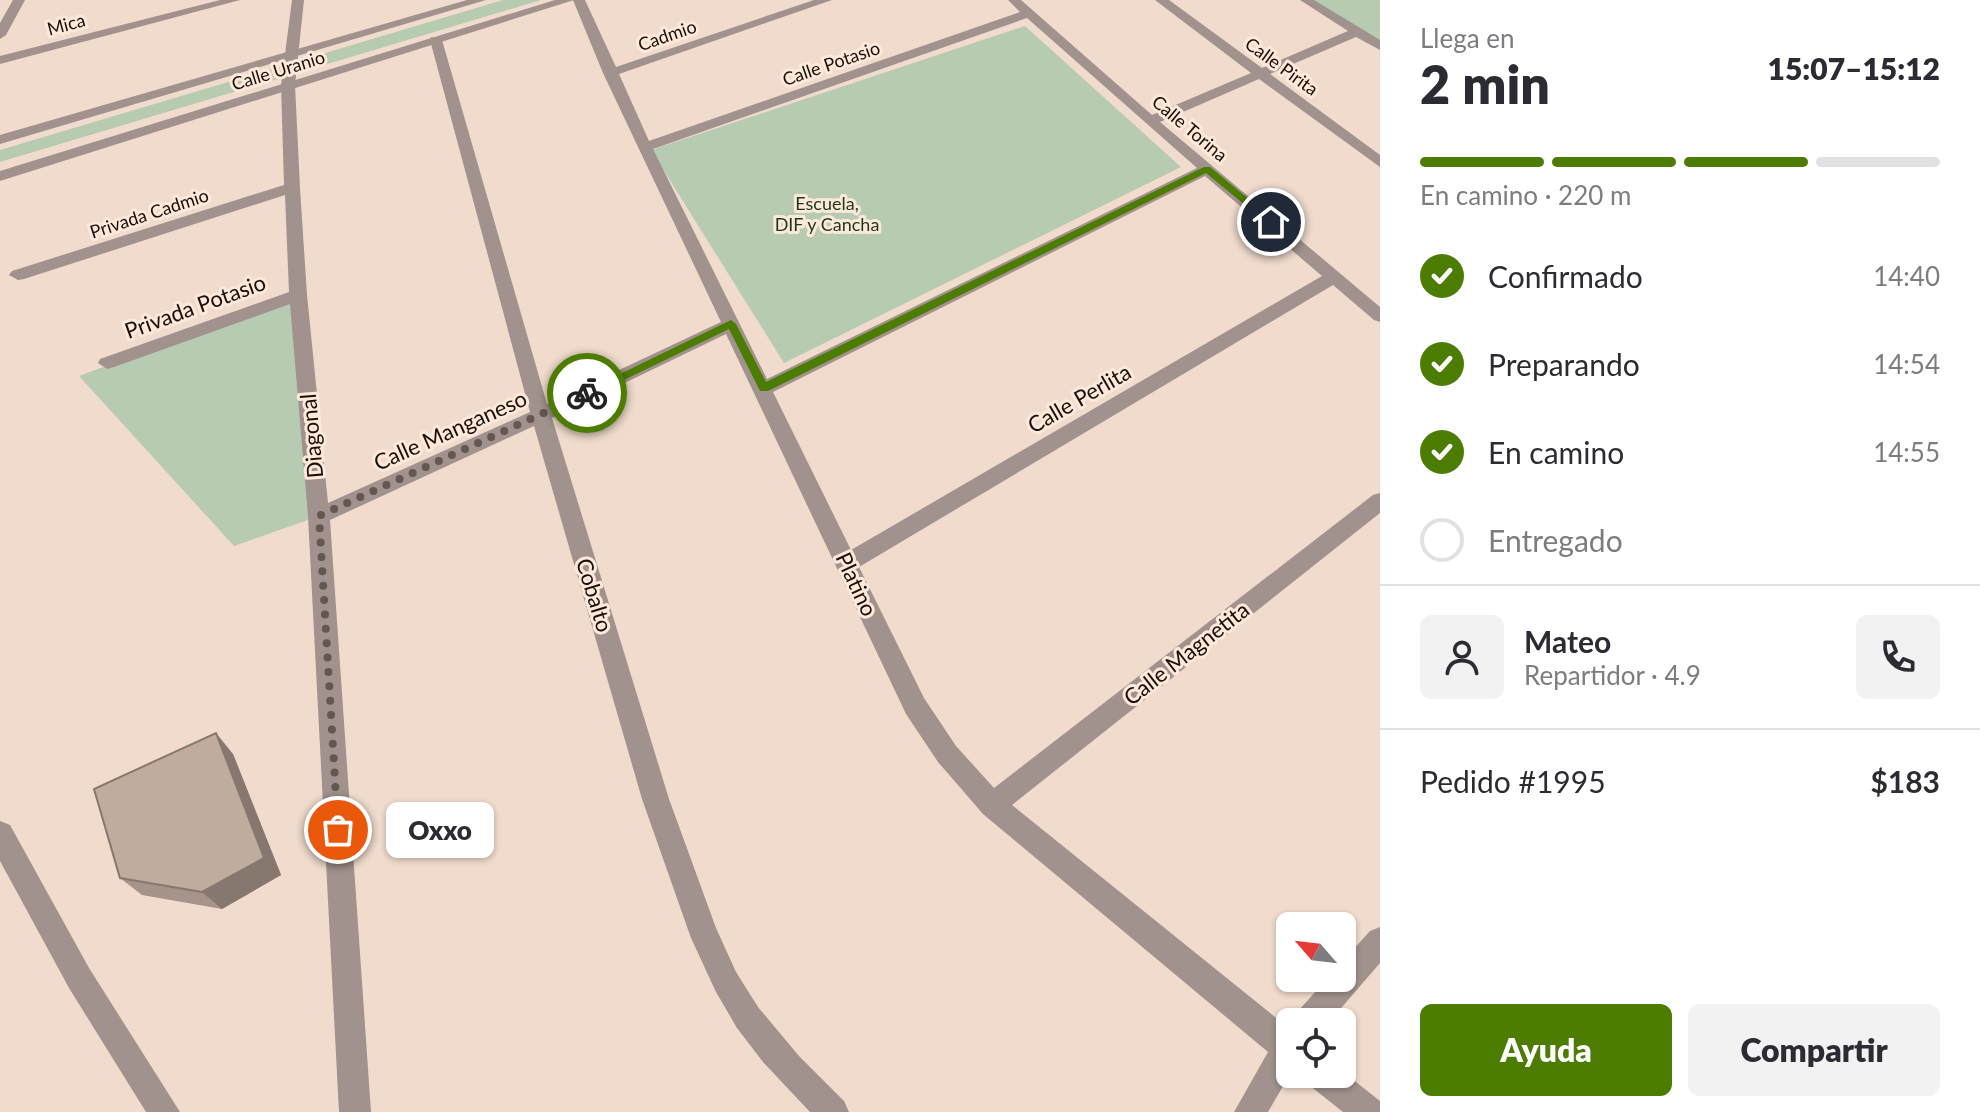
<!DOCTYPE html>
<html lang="es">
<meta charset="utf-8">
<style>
:root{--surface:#fff;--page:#f2f2f3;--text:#2b2b33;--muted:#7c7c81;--line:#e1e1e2;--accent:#4d7c03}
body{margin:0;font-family:Lato,sans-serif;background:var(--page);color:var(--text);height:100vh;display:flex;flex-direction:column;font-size:30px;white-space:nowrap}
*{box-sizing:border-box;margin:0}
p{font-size:26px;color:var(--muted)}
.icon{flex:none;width:44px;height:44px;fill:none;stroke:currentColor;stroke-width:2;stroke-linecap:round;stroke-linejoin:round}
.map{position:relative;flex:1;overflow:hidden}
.drawer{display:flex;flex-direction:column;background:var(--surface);width:600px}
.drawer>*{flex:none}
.needle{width:52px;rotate:298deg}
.fabs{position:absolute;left:1276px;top:912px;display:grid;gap:16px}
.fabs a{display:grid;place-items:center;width:80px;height:80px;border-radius:12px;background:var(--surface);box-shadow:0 2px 6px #0004;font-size:40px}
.pin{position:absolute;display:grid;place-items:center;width:68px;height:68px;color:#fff;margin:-34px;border:4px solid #fff;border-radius:50%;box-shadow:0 2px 8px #0007}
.courier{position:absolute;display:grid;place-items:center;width:80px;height:80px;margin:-40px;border:6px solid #4d7c03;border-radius:50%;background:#fff;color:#222;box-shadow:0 2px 10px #0007}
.bubble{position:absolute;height:56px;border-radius:12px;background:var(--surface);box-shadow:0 2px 6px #0004;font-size:26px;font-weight:800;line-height:56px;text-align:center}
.headline em{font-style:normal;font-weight:800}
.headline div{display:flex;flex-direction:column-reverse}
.headline{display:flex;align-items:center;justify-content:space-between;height:136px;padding:0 40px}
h1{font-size:52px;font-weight:800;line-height:60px}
.bar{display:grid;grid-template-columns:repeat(4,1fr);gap:12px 8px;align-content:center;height:96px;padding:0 40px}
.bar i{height:10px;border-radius:6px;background:var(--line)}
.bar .current{background:var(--accent)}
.bar p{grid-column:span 4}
.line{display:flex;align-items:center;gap:20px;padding:0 40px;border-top:2px solid var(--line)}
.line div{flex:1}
.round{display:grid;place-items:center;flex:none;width:84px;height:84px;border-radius:12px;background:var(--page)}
ol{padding:0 40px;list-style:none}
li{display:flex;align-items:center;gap:24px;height:88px}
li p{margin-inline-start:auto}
li .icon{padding:8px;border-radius:50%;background:var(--accent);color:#fff;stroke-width:4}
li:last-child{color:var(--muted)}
li i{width:44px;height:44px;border:4px solid var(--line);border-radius:50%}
.action{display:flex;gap:16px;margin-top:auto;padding:16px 40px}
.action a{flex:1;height:92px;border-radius:12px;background:var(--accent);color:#fff;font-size:32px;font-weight:800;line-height:92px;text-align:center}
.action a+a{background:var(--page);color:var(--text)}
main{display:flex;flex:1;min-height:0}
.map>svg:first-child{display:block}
.green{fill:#b7cbb3}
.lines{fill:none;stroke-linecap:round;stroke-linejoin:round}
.minor{fill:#a1928d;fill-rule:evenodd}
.tertiary{fill:#a1928d;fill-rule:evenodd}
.wall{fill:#a49489}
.shaded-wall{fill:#86786f}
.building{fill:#bfac9f;stroke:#86786f;stroke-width:2}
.route{fill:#4d7c03}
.done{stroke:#63574f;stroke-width:8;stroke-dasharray:0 14.4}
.labels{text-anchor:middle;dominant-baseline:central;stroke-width:6;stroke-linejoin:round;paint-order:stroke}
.far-street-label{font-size:18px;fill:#17100b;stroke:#fde8da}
.far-park-label{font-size:18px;fill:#1c3a15;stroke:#fde8da}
.street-label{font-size:22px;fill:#17100b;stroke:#fde8da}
</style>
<main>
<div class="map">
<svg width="1380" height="1112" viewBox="0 0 1380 1112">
<rect width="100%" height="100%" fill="#f0dbcd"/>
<!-- green -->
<path class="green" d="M 503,0 L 541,0 L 0,162 L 0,150 Z
M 1306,0 L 1380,0 L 1380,45 Z
M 1025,26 L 1181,167 L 784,363 L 651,150 Z
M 298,295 L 319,516 L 234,546 L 79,376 Z"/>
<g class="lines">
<!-- minor -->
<path class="minor" d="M 13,0 L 25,0 L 6,35 L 0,39 L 0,23 Z
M 220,0 L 240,0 L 0,64 L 0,56 Z
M 292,0 L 304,0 L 295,85 L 300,188 L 307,295 L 328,503 L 530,412 L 430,40 L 431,37 L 442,40 L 547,404 L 721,322 L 603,73 L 573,0 L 585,0 L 616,67 L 814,0 L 832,0 L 619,74 L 649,141 L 1020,12 L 1008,0 L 1021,0 L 1152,115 L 1251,73 L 1155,0 L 1169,0 L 1262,68 L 1348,31 L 1300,0 L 1314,0 L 1380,40 L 1380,50 L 1356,37 L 1270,74 L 1380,155 L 1380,167 L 1259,79 L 1160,122 L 1380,307 L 1380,322 L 1374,320 L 1333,285 L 859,567 L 924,698 L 956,746 L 994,788 L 1373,495 L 1380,493 L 1380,513 L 1012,805 L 1290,1029 L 1290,1074 L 1268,1112 L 1234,1112 L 1268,1052 L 983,814 L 938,762 L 906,714 L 726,334 L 552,418 L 669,799 L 716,928 L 736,972 L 758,1007 L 799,1056 L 844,1101 L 849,1112 L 810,1112 L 763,1062 L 737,1028 L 716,992 L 691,938 L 642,799 L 534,426 L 330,520 L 371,1112 L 339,1112 L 308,516 L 290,304 L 114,367 L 107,369 L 98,363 L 100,359 L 289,292 L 285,195 L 24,279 L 18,280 L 9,275 L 12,271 L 284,185 L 281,85 ZM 1027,18 L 1197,168 L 767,379 L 653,149 ZM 1205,176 L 1322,276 L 851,550 L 773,392 Z
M 1380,927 L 1380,963 L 1329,1022 L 1294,1022 L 1298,1011 L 1328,978 L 1342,978 L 1342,962 L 1370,931 Z
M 1342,1071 L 1380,1101 L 1380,1112 L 1343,1112 L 1309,1085 L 1304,1074 L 1342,1074 Z"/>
<!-- tertiary -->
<path class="tertiary" d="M 467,0 L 486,0 L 0,144 L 0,135 Z
M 555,0 L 574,0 L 0,181 L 0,171 Z
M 0,821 L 10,825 L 89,968 L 180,1112 L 146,1112 L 69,988 L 0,861 Z"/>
</g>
<!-- wall -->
<path class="wall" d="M 233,754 L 281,875 L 222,909 L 142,895 L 120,878 Z"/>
<!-- shaded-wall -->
<path class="shaded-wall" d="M 216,733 L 233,754 L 281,875 L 222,909 L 202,892 Z"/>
<!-- building -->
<path class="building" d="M 216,733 L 264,858 L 202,892 L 120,878 L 94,789 Z"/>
<!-- route -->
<path class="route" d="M 1204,167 L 1210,167 L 1274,220 L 1274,224 L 1268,224 L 1206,173 L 768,391 L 760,391 L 729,329 L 591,396 L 581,393 L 731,320 L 736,324 L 766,382 Z"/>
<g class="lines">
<!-- done -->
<path class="done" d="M 338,830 L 319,516 L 587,393"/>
</g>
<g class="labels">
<!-- far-street labels -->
<g class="far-street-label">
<text transform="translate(66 24) rotate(-15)">Mica</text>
<text transform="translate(667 35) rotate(-19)">Cadmio</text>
<text transform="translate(831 63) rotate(-19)">Calle Potasio</text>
<text transform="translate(1282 66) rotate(36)">Calle Pirita</text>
<text transform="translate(278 70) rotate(-17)">Calle Uranio</text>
<text transform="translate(1190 128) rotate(40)">Calle Torina</text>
<text transform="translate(149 213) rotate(-18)">Privada Cadmio</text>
</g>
<!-- far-park labels -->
<g class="far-park-label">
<text x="827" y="203">Escuela,<tspan x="827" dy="21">DIF y Cancha</tspan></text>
</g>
<!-- street labels -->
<g class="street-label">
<text transform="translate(195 306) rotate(-20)">Privada Potasio</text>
<text transform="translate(1079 398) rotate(-30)">Calle Perlita</text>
<text transform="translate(450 430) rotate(-24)">Calle Manganeso</text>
<text transform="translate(311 436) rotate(-95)">Diagonal</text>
<text transform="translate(857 584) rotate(65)">Platino</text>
<text transform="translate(595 595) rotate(73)">Cobalto</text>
<text transform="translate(1186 653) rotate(-38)">Calle Magnetita</text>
</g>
</g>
</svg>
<div class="fabs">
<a><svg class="needle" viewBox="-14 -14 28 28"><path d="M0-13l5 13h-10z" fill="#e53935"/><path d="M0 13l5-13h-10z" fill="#7c7c81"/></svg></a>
<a><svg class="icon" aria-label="locate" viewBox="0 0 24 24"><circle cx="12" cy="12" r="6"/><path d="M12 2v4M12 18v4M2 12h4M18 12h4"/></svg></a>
</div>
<div class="pin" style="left:338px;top:830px;background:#ea580c"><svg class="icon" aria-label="bag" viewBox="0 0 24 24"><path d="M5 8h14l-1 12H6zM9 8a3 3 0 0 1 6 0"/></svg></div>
<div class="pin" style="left:1271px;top:222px;background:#1f2937"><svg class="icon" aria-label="home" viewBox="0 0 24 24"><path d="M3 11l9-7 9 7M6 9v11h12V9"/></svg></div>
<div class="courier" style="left:587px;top:393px"><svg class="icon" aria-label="bike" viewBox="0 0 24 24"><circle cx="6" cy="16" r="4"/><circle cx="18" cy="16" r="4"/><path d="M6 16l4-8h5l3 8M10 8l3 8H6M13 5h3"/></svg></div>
<div class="bubble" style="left:386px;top:802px;width:108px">Oxxo</div>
</div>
<section class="drawer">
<div class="headline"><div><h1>2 min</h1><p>Llega en</p></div><em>15:07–15:12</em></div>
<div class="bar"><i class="current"></i><i class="current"></i><i class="current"></i><i></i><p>En camino · 220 m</p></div>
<ol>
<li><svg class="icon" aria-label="check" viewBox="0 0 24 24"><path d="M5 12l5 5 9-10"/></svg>Confirmado<p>14:40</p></li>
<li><svg class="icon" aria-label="check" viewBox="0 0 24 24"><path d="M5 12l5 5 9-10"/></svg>Preparando<p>14:54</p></li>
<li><svg class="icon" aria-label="check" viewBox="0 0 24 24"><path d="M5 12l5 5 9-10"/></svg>En camino<p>14:55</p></li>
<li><i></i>Entregado</li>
</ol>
<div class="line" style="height:144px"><a class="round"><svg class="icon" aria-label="person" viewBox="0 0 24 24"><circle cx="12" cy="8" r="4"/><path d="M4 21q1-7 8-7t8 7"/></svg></a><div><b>Mateo</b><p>Repartidor · 4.9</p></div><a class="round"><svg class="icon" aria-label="phone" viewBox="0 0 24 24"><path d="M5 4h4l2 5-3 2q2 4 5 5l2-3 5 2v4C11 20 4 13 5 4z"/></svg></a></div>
<div class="line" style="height:104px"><div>Pedido #1995</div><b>$183</b></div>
<div class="action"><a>Ayuda</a><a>Compartir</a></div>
</section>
</main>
